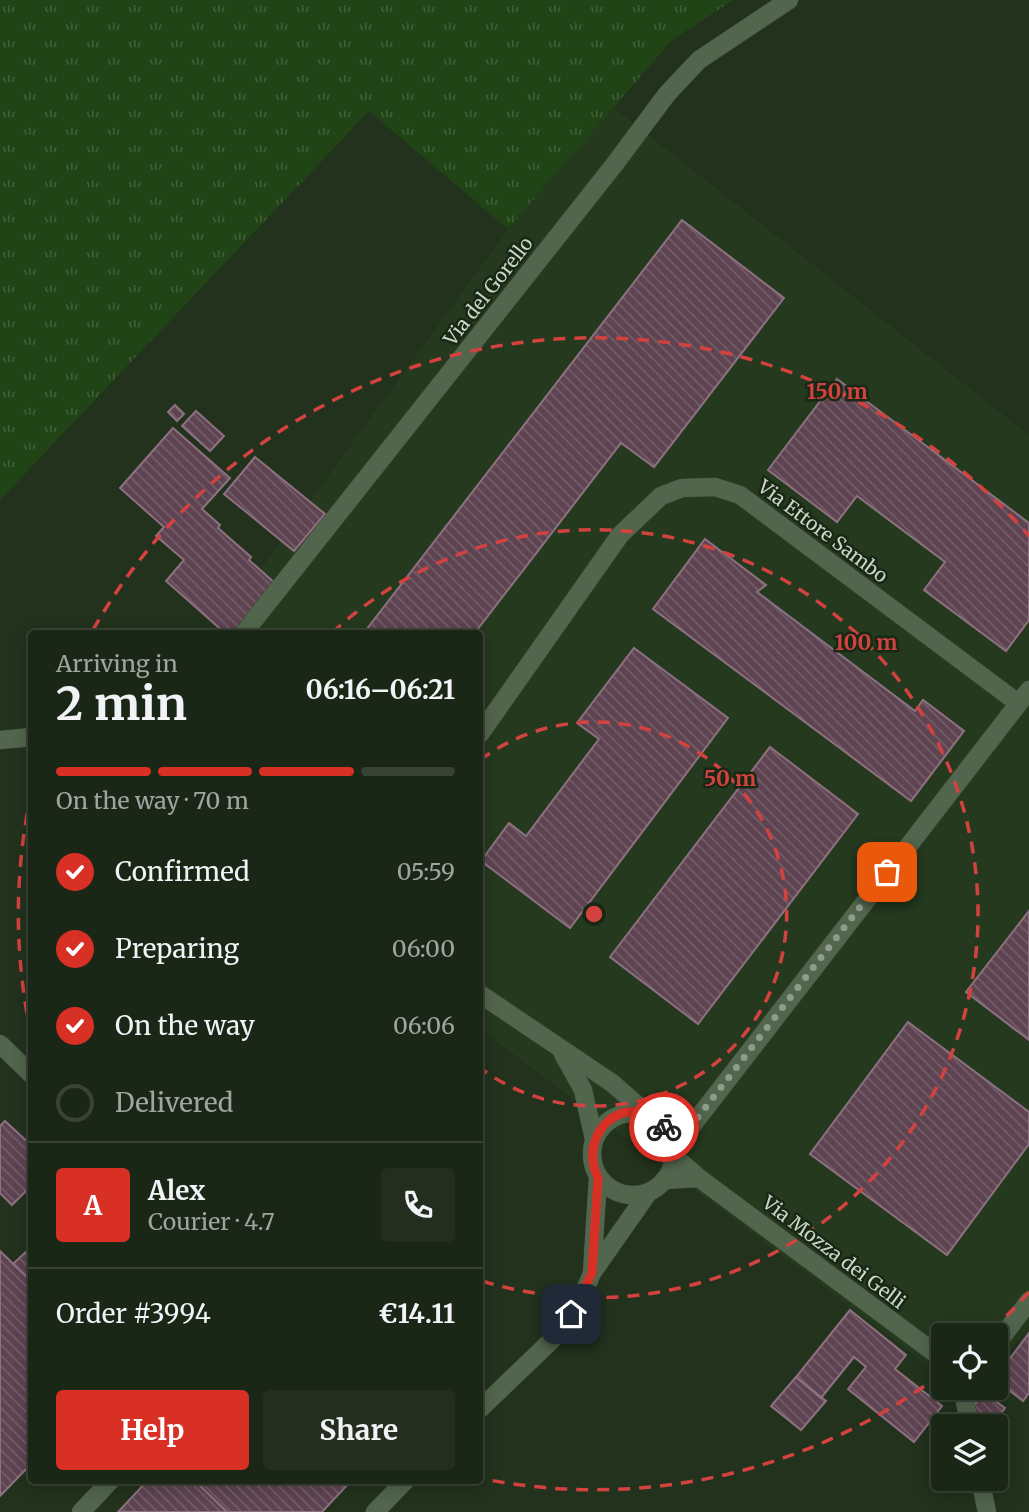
<!DOCTYPE html>
<meta charset="utf-8">
<style>
:root{--surface:#1a2616;--page:#232e1f;--text:#f1f3f6;--muted:#9fa5a1;--line:#384335;--accent:#d93025}
body{margin:0;font-family:Merriweather,serif;background:var(--page);color:var(--text);height:100vh;display:flex;flex-direction:column;font-size:26px;white-space:nowrap}
*{box-sizing:border-box;margin:0}
p{font-size:23px;color:var(--muted)}
.icon{flex:none;width:38px;height:38px;fill:none;stroke:currentColor;stroke-width:2;stroke-linecap:round;stroke-linejoin:round}
.map{position:relative;flex:1;overflow:hidden}
.side{position:absolute;left:28px;top:630px;width:455px;height:854px;display:flex;flex-direction:column;background:var(--surface);border-radius:7px;box-shadow:0 4px 18px #0003,0 0 0 2px var(--line)}
.side>*{flex:none}
.controls{position:absolute;left:931px;top:1323px;display:grid;gap:14px}
.controls a{display:grid;place-items:center;width:77px;height:77px;border-radius:7px;background:var(--surface);box-shadow:0 4px 18px #0003,0 0 0 2px var(--line);font-size:35px}
.pin{position:absolute;display:grid;place-items:center;width:60px;height:60px;color:#fff;margin:-30px;border-radius:14px;box-shadow:0 4px 10px #0006}
.courier{position:absolute;display:grid;place-items:center;width:70px;height:70px;margin:-35px;border:5px solid #d93025;border-radius:50%;background:#fff;color:#222;box-shadow:0 2px 9px #0007}
.headline em{font-style:normal;font-weight:700}
.headline div{display:flex;flex-direction:column-reverse}
.headline{display:flex;align-items:center;justify-content:space-between;height:119px;padding:0 28px}
h1{font-size:46px;font-weight:700;line-height:52px}
.bar{display:grid;grid-template-columns:repeat(4,1fr);gap:10px 7px;align-content:center;height:84px;padding:0 28px}
.bar i{height:9px;border-radius:5px;background:var(--line)}
.bar .selected{background:var(--accent)}
.bar p{grid-column:span 4}
.line{display:flex;align-items:center;gap:18px;padding:0 28px;border-top:2px solid var(--line)}
.line div{flex:1}
.round{display:grid;place-items:center;flex:none;width:74px;height:74px;border-radius:7px;background:var(--page)}
ol{padding:0 28px;list-style:none}
li{display:flex;align-items:center;gap:21px;height:77px}
li p{margin-inline-start:auto}
li .icon{padding:7px;border-radius:50%;background:var(--accent);color:#fff;stroke-width:4}
li:last-child{color:var(--muted)}
li i{width:38px;height:38px;border:4px solid var(--line);border-radius:50%}
.button{display:flex;gap:14px;margin-top:auto;padding:14px 28px}
.button a{flex:1;height:80px;border-radius:7px;background:var(--accent);color:#fff;font-size:28px;font-weight:700;line-height:80px;text-align:center}
.button a+a{background:var(--page);color:var(--text)}
.map>svg:first-child{display:block}
.built{fill:#24391e}
.grass{fill:url(#grass-tufts)}
.building{fill:url(#building-back-hatch);stroke:#8e7180;stroke-width:2}
.lines{fill:none;stroke-linecap:round;stroke-linejoin:round}
.minor-casing{stroke:#404e3c;stroke-width:19}
.tertiary-casing{stroke:#404e3c;stroke-width:19}
.minor{stroke:#52654d;stroke-width:18}
.tertiary{stroke:#52654d;stroke-width:18}
.done{stroke:#8f9c8c;stroke-width:7;stroke-dasharray:0 12.6}
.route{stroke:#d93025;stroke-width:9}
.ring{fill:none;stroke:#d44240;stroke-width:3.5;stroke-dasharray:12 9}
.labels{text-anchor:middle;dominant-baseline:central;stroke-width:5;stroke-linejoin:round;paint-order:stroke}
.street-label{font-size:19px;fill:#cad5c7;stroke:#182814}
.centre{fill:#d44240;stroke:#182814;stroke-width:3.5}
.ring-label{font-size:21px;text-anchor:middle;font-weight:bold;fill:#d44240;stroke:#182814;stroke-width:5;stroke-linejoin:round;paint-order:stroke}
</style>
<div class="map">
<svg width="1029" height="1512" viewBox="0 0 1029 1512">
<defs>
<pattern id="grass-tufts" width="24" height="20" patternUnits="userSpaceOnUse" patternTransform="scale(1.75)"><rect width="24" height="20" fill="#204415"/><path d="M3 7l-1-3M5 7V3M7 7l1-3M15 17l-1-3M17 17v-4M19 17l1-3" fill="none" stroke="#3f5e36"/></pattern>
<pattern id="building-back-hatch" width="6" height="6" patternUnits="userSpaceOnUse" patternTransform="scale(1.75)"><rect width="6" height="6" fill="#5e4351"/><path d="M-1 5l2 2M0 0l6 6M5-1l2 2" fill="none" stroke="#745d69"/></pattern>
</defs>
<rect width="100%" height="100%" fill="#22321d"/>
<!-- built -->
<path class="built" d="M 613,107 L 1029,435 L 1029,1326 L 996,1369 L 996,1335 L 943,1335 L 943,1377 L 480,1029 L 480,634 L 213,634 L 508,229 Z"/>
<!-- grass -->
<path class="grass" d="M 0,0 L 733,0 L 671,41 L 508,229 L 369,111 L 0,500 Z"/>
<!-- building -->
<path class="building" d="M 682,220 L 784,298 L 654,467 L 621,443 L 474,634 L 363,634 Z
M 837,379 L 1029,523 L 1029,620 L 1006,651 L 924,590 L 945,562 L 857,496 L 837,522 L 768,470 Z
M 175,405 L 184,414 L 177,421 L 168,412 Z
M 196,411 L 224,436 L 210,451 L 182,426 Z
M 173,428 L 230,478 L 202,509 L 220,525 L 218,528 L 251,557 L 249,560 L 276,584 L 233,634 L 226,634 L 166,581 L 184,560 L 156,536 L 164,527 L 120,488 Z
M 255,457 L 325,514 L 294,551 L 224,494 Z
M 705,539 L 766,585 L 757,592 L 915,711 L 923,700 L 964,731 L 911,801 L 653,609 Z
M 634,648 L 728,718 L 570,928 L 481,861 L 509,823 L 526,836 L 599,739 L 577,723 Z
M 770,747 L 858,814 L 698,1024 L 610,957 Z
M 1029,911 L 1029,1040 L 966,992 Z
M 908,1022 L 1029,1112 L 1029,1144 L 947,1255 L 810,1154 Z
M 5,1121 L 32,1146 L 32,1185 L 12,1205 L 0,1193 L 0,1126 Z
M 32,1246 L 32,1282 L 13,1264 Z
M 0,1251 L 32,1282 L 32,1463 L 0,1496 Z
M 850,1310 L 906,1355 L 895,1369 L 942,1406 L 914,1442 L 848,1389 L 866,1367 L 854,1357 L 821,1398 L 796,1377 Z
M 1029,1333 L 1029,1393 L 1023,1401 L 996,1380 L 996,1377 Z
M 796,1377 L 826,1401 L 801,1430 L 771,1406 Z
M 983,1392 L 1005,1408 L 992,1426 L 976,1417 L 977,1415 L 971,1410 Z
M 148,1480 L 194,1480 L 227,1512 L 118,1512 Z
M 194,1480 L 352,1480 L 322,1512 L 227,1512 Z"/>
<g class="lines">
<!-- minor casing -->
<g class="minor-casing">
<path id="minor" d="M 243,634 L 614,165 L 667,94 L 699,60 L 789,0
M 480,734 L 620,535 L 661,496 L 682,488 L 715,487 L 740,495 L 1018,703
M 0,1044 L 32,1075
M 666,1129 L 692,1125
M 674,1149 L 1029,690
M 674,1156 L 699,1178 L 943,1359
M 664,1180 L 699,1178
M 996,1345 L 1029,1301
M 969,1388 L 965,1402 L 970,1426
M 980,1479 L 987,1512
M 81,1512 L 111,1480"/>
</g>
<!-- tertiary casing -->
<g class="tertiary-casing">
<path id="tertiary" d="M 0,740 L 32,737
M 480,994 L 612,1083 L 650,1116
M 563,1054 L 583,1090 L 594,1139
M592 1154a41 41 0 1 1 82 0a41 41 0 1 1-82 0Z
M 592,1273 L 598,1178
M 480,1409 L 555,1337 L 583,1295 L 592,1273 L 648,1193
M 375,1512 L 406,1480"/>
</g>
<!-- minor -->
<use href="#minor" class="minor"/>
<!-- tertiary -->
<use href="#tertiary" class="tertiary"/>
</g>
<g class="lines">
<!-- done -->
<path class="done" d="M 664,1127 L 692,1125 L 887,872"/>
<!-- route -->
<path class="route" d="M 571,1314 L 592,1273 L 598,1178 C 576,1131 628,1088 664,1127"/>
</g>
<!-- distance rings -->
<g class="ring">
<path d="M480 760A192 192 0 1 1 480 1068"/>
<path d="M332 633A384 384 0 1 1 482 1281"/>
<path d="M1029 1292A576 576 0 0 1 990 1332M941 1374A576 576 0 0 1 484 1479M31 1034A576 576 0 0 1 31 794M93 630A576 576 0 0 1 1029 536"/>
</g>
<g class="labels">
<!-- street labels -->
<g class="street-label">
<text transform="translate(488 291) rotate(-52)">Via del Gorello</text>
<text transform="translate(823 531) rotate(37)">Via Ettore Sambo</text>
<text transform="translate(834 1252) rotate(37)">Via Mozza dei Gelli</text>
</g>
</g>
<circle cx="594" cy="914" r="10" class="centre"/>
<g class="ring-label">
<text x="837" y="399">150 m</text>
<text x="866" y="650">100 m</text>
<text x="730" y="786">50 m</text>
</g>
</svg>
<div class="controls">
<a><svg class="icon" aria-label="locate" viewBox="0 0 24 24"><circle cx="12" cy="12" r="6"/><path d="M12 2v4M12 18v4M2 12h4M18 12h4"/></svg></a>
<a><svg class="icon" aria-label="layers" viewBox="0 0 24 24"><path d="M12 4l9 5-9 5-9-5zM3 14l9 5 9-5"/></svg></a>
</div>
<div class="pin" style="left:887px;top:872px;background:#ea580c"><svg class="icon" aria-label="bag" viewBox="0 0 24 24"><path d="M5 8h14l-1 12H6zM9 8a3 3 0 0 1 6 0"/></svg></div>
<div class="pin" style="left:571px;top:1314px;background:#1f2937"><svg class="icon" aria-label="home" viewBox="0 0 24 24"><path d="M3 11l9-7 9 7M6 9v11h12V9"/></svg></div>
<div class="courier" style="left:664px;top:1127px"><svg class="icon" aria-label="bike" viewBox="0 0 24 24"><circle cx="6" cy="16" r="4"/><circle cx="18" cy="16" r="4"/><path d="M6 16l4-8h5l3 8M10 8l3 8H6M13 5h3"/></svg></div>
<section class="side">
<div class="headline"><div><h1>2 min</h1><p>Arriving in</p></div><em>06:16–06:21</em></div>
<div class="bar"><i class="selected"></i><i class="selected"></i><i class="selected"></i><i></i><p>On the way · 70 m</p></div>
<ol>
<li><svg class="icon" aria-label="check" viewBox="0 0 24 24"><path d="M5 12l5 5 9-10"/></svg>Confirmed<p>05:59</p></li>
<li><svg class="icon" aria-label="check" viewBox="0 0 24 24"><path d="M5 12l5 5 9-10"/></svg>Preparing<p>06:00</p></li>
<li><svg class="icon" aria-label="check" viewBox="0 0 24 24"><path d="M5 12l5 5 9-10"/></svg>On the way<p>06:06</p></li>
<li><i></i>Delivered</li>
</ol>
<div class="line" style="height:126px"><b class="round" style="background:var(--accent);color:#fff">A</b><div><b>Alex</b><p>Courier · 4.7</p></div><a class="round"><svg class="icon" aria-label="phone" viewBox="0 0 24 24"><path d="M5 4h4l2 5-3 2q2 4 5 5l2-3 5 2v4C11 20 4 13 5 4z"/></svg></a></div>
<div class="line" style="height:91px"><div>Order #3994</div><b>€14.11</b></div>
<div class="button"><a>Help</a><a>Share</a></div>
</section>
</div>
